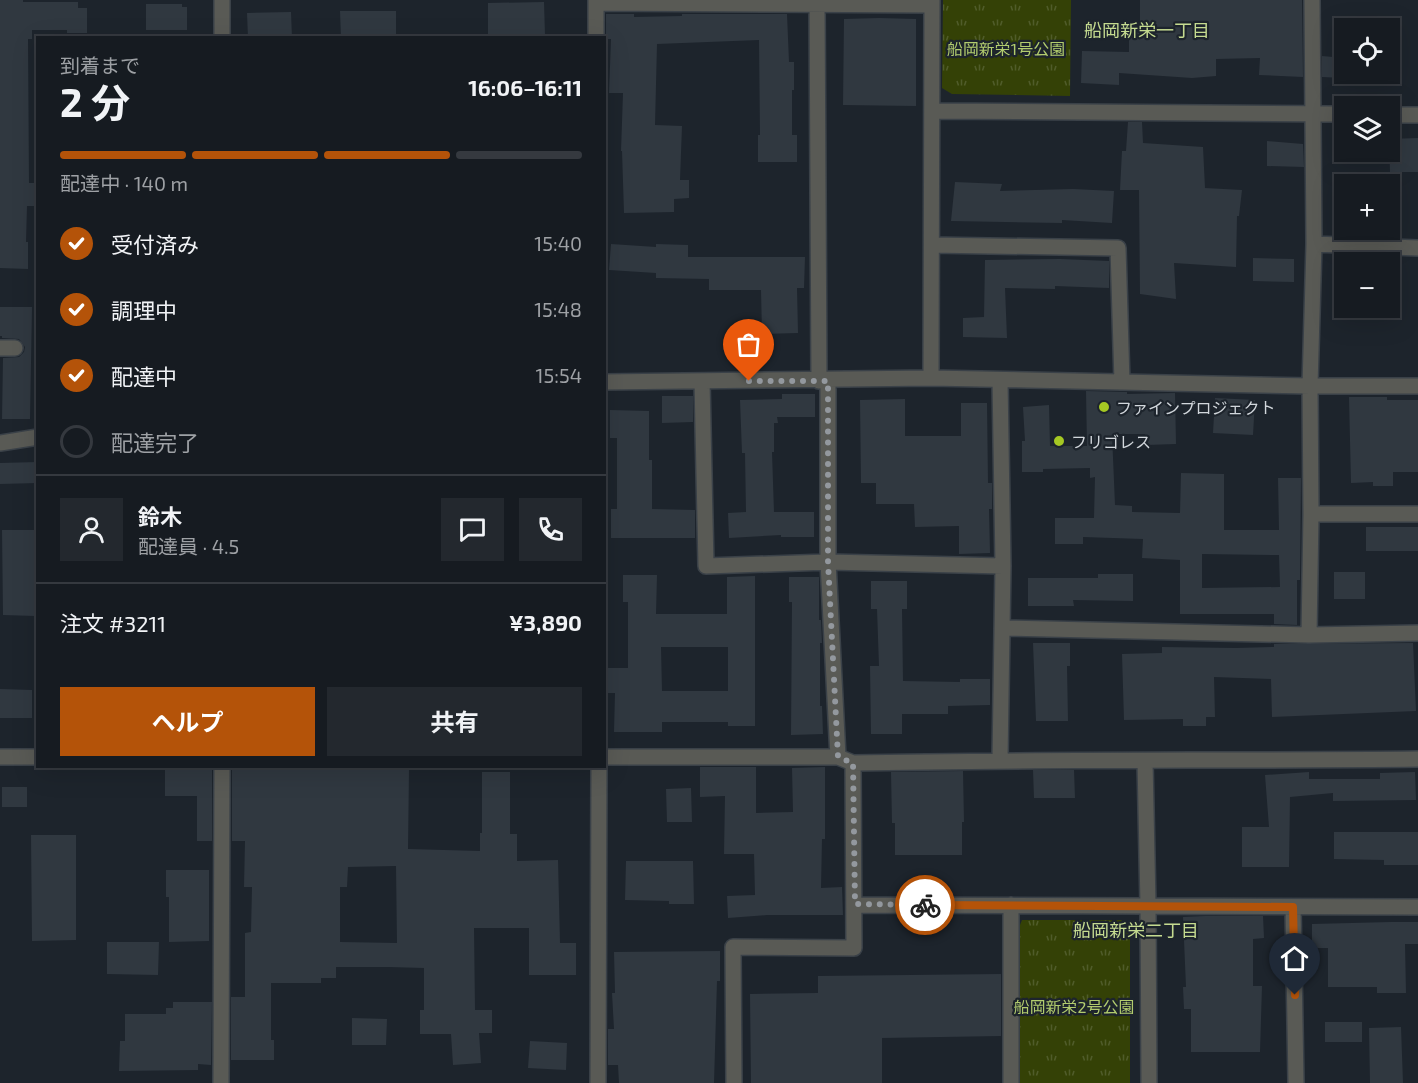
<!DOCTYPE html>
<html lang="ja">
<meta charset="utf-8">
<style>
:root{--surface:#161b21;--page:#23282e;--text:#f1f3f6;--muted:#9ea1a5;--line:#35393f;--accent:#b45309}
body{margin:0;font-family:"Exo 2","Noto Sans JP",sans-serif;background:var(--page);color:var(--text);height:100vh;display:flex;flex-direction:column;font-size:22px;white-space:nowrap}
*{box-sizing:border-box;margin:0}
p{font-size:20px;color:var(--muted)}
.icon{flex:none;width:33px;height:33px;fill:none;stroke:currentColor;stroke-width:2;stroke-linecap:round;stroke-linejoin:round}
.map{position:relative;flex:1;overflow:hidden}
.details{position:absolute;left:36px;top:36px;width:570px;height:732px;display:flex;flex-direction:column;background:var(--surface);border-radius:0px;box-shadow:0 6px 24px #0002,0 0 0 2px var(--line)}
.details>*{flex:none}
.tools{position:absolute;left:1334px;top:18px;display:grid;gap:12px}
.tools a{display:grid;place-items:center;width:66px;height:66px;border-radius:0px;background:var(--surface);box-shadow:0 6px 24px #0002,0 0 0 2px var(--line);font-size:30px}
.pin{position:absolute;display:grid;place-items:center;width:51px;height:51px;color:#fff;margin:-62px -26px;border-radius:50% 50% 50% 0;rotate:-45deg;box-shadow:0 0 6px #0007}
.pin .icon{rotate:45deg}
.courier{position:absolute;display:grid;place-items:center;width:60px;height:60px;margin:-30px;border:4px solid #b45309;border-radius:50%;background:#fff;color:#222;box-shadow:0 2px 8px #0007}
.summary em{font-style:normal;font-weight:700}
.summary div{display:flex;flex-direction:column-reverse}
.summary{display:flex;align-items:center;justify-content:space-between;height:102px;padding:0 24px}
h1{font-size:39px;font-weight:700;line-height:45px}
.bar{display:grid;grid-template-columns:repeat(4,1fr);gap:9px 6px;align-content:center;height:72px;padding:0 24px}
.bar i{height:8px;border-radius:4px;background:var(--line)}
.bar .active{background:var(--accent)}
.bar p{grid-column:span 4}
.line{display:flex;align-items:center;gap:15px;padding:0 24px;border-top:2px solid var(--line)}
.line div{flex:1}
.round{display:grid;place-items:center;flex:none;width:63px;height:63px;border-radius:0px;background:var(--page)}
ol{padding:0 24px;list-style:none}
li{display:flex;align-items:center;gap:18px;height:66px}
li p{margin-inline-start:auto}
li .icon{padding:6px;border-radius:50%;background:var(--accent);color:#fff;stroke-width:4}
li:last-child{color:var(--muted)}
li i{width:33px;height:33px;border:3px solid var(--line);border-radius:50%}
.cta{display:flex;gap:12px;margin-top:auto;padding:12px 24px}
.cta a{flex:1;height:69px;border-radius:0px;background:var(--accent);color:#fff;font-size:24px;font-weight:700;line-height:69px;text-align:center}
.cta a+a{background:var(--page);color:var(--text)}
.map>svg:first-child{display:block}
.park{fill:url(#park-tufts)}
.building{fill:#303840;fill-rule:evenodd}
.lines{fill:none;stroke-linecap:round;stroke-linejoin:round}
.street-casing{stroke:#3a4148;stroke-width:18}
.street{stroke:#595a55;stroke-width:15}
.done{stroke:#93989e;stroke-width:6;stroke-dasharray:0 10.8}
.route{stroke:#b45309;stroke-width:8}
.poi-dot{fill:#a5c823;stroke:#1d242c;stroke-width:2}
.labels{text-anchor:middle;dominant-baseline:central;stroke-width:4.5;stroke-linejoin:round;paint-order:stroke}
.park-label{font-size:16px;fill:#b2cc6e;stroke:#1d242c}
.poi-label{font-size:16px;fill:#d2d7dc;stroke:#1d242c;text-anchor:start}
.neighbourhood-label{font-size:18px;fill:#c5db90;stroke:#1d242c}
</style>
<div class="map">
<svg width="1418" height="1083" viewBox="0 0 1418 1083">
<defs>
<pattern id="park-tufts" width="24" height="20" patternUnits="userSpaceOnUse" patternTransform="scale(1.5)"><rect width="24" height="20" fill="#344106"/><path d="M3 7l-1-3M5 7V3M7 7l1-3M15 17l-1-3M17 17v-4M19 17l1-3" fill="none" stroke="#505c2a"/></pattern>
</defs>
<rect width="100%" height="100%" fill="#1d242c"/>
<!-- park -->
<path class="park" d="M 943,0 L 1071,0 L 1070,96 L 952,94 L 942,88 Z
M 1022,920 L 1121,920 L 1130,928 L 1130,1083 L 1019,1083 L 1018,930 Z"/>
<!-- building -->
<path class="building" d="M 0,0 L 23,0 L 23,2 L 78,2 L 78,8 L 87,8 L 87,33 L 67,33 L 67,30 L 32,30 L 32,39 L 28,39 L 29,183 L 35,183 L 35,206 L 27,206 L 26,242 L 28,242 L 28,269 L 0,268 Z
M 1140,0 L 1302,0 L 1303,77 L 1259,75 L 1260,58 L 1216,59 L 1216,76 L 1192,78 L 1119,73 L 1119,85 L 1081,83 L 1082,51 L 1129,52 L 1129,32 L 1140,32 Z
M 544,2 L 545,35 L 488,35 L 488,3 Z
M 146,4 L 182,4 L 182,7 L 187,7 L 187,30 L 146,30 Z
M 340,11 L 396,11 L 396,38 L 341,38 Z
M 291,12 L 292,38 L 248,38 L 247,13 Z
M 606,14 L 634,14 L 634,17 L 682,16 L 682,14 L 787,14 L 789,62 L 794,62 L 794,90 L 792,90 L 792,135 L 797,135 L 797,162 L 758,162 L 758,135 L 760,135 L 759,40 L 657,44 L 655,125 L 682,126 L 680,180 L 689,180 L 689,198 L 674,199 L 674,212 L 624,213 L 622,151 L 621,151 L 623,93 L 609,93 L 611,39 L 606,39 Z
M 879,18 L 916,19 L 916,106 L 843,105 L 844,19 Z
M 1322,56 L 1344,58 L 1344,78 L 1322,77 Z
M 1128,122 L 1142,122 L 1143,143 L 1203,147 L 1205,188 L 1242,190 L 1239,216 L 1237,216 L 1236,267 L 1174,263 L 1176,299 L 1140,294 L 1139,190 L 1120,190 L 1122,151 L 1126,151 Z
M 1418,138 L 1418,172 L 1390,172 L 1389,139 Z
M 1267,141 L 1303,144 L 1304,167 L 1267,166 Z
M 955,182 L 1002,184 L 1000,191 L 1073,189 L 1114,191 L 1112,223 L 1062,220 L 1062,223 L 951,221 Z
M 611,244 L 656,247 L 656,244 L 688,245 L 688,257 L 805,257 L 804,288 L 797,288 L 798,333 L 762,334 L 761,290 L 709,290 L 709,279 L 656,278 L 656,273 L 609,270 Z
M 1253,258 L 1294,259 L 1294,282 L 1253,281 Z
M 1060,259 L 1109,261 L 1109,288 L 1055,286 L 1055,289 L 1005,288 L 1007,338 L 963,337 L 963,318 L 984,317 L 985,260 Z
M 0,307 L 32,307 L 30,419 L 2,419 L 3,358 L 19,357 L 24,352 L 25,347 L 19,339 L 2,338 L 2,336 L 0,336 Z
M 1086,391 L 1127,392 L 1127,394 L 1175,393 L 1176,444 L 1146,445 L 1145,434 L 1112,434 L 1115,505 L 1132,506 L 1132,512 L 1180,513 L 1181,473 L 1224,474 L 1224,530 L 1279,530 L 1278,478 L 1301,478 L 1300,580 L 1297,580 L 1297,625 L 1274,624 L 1274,614 L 1180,614 L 1180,560 L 1142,558 L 1143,539 L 1083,537 L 1083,544 L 1055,544 L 1055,518 L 1094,518 L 1095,477 L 1090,478 L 1090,468 L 1043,469 L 1043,472 L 1022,472 L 1022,441 L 1025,441 L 1023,407 L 1049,405 L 1050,446 L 1087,446 ZM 1202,554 L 1279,555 L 1280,587 L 1202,588 Z
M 782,394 L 815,394 L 815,417 L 777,417 L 778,423 L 774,423 L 774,452 L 772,452 L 774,512 L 814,512 L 814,537 L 781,537 L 781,535 L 729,538 L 728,513 L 746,512 L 745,453 L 742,453 L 740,400 L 782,399 Z
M 662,396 L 693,396 L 693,422 L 662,423 Z
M 1349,397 L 1387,397 L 1387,400 L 1418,400 L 1418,472 L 1393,472 L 1393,486 L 1373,486 L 1373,482 L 1351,483 Z
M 1215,398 L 1255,400 L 1253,435 L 1213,433 Z
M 905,399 L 905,436 L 961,436 L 961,403 L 987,403 L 988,483 L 992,483 L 992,509 L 989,509 L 990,553 L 959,554 L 959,526 L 915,527 L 914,504 L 876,504 L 876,483 L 861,483 L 860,400 Z
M 610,410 L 649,411 L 649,460 L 652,460 L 652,509 L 695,510 L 695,538 L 611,538 L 611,509 L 617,509 L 617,438 L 610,438 Z
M 38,462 L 38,483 L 0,484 L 0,463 Z
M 1366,527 L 1418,527 L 1418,551 L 1366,551 Z
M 2,530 L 38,530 L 38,564 L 35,564 L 35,616 L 3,615 Z
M 1334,572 L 1365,572 L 1365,599 L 1334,599 Z
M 1098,574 L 1133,574 L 1133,601 L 1073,600 L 1074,606 L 1028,606 L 1028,578 L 1098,578 Z
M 623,575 L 657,575 L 656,614 L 727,614 L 727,577 L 755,576 L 755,726 L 728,726 L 728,722 L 662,722 L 662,732 L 614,732 L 615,693 L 607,693 L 607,668 L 628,668 L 628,602 L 623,602 ZM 661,647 L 728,647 L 728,691 L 662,691 Z
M 789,577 L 819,577 L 819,620 L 821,620 L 822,643 L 820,643 L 820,706 L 822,706 L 823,734 L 791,735 L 792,602 L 789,602 Z
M 871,581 L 907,581 L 907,609 L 902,609 L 903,681 L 960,682 L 960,679 L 990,679 L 990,705 L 948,706 L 948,714 L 902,714 L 902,734 L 871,734 L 870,666 L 879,666 L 877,609 L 871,609 Z
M 1033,643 L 1070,643 L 1070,666 L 1067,666 L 1068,721 L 1036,721 Z
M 1413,643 L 1416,711 L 1272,717 L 1271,679 L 1214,677 L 1215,717 L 1206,717 L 1206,726 L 1183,726 L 1183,719 L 1124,720 L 1122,654 L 1162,653 L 1162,647 L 1236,648 L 1274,647 L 1274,644 Z
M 0,689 L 32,690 L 32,718 L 0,718 Z
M 232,766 L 334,766 L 334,768 L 409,770 L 408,849 L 480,851 L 480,833 L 482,833 L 482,772 L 510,772 L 510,834 L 517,834 L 517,861 L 558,860 L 560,943 L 576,943 L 576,975 L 529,975 L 529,928 L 474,928 L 475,1010 L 492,1010 L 492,1033 L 479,1033 L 481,1063 L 453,1065 L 451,1034 L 420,1034 L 420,1010 L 424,1010 L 424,968 L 389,967 L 336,967 L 336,978 L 321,978 L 321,983 L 271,983 L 271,1040 L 274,1040 L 274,1060 L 231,1060 L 231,997 L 245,997 L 245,933 L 251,932 L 252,887 L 244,887 L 245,841 L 232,841 ZM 396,866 L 397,943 L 340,942 L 340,887 L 347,887 L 348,867 Z
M 165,767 L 212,767 L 212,841 L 197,841 L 197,796 L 165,796 Z
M 700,767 L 756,767 L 756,813 L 793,812 L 792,768 L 825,767 L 825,839 L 822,839 L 821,888 L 842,887 L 843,915 L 767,915 L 728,918 L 727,896 L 755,895 L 754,854 L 724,854 L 725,796 L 700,797 Z
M 1033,770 L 1074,770 L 1075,798 L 1034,798 Z
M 963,771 L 964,822 L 962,822 L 962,855 L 895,855 L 895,823 L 892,823 L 891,772 Z
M 1309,772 L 1309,779 L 1380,779 L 1380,773 L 1415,772 L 1416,800 L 1333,801 L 1333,793 L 1290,797 L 1289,867 L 1242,867 L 1242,827 L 1269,827 L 1265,775 Z
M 2,787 L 27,787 L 27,807 L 2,807 Z
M 691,788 L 692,822 L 667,822 L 666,789 Z
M 1334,832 L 1418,832 L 1418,865 L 1384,865 L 1384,860 L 1334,859 Z
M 31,835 L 76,835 L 76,940 L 32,941 Z
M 626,861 L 693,861 L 694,904 L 669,904 L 669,901 L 625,900 Z
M 166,870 L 209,870 L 209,941 L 169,942 L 169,897 L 166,897 Z
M 1205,916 L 1263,916 L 1264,938 L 1253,939 L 1253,986 L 1262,986 L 1260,1052 L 1191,1052 L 1191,1009 L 1184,1009 L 1183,987 L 1186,987 L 1183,917 Z
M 1391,922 L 1418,922 L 1418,944 L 1405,944 L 1406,993 L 1377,993 L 1377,987 L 1328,987 L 1328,948 L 1312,948 L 1312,924 Z
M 107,942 L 159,942 L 158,975 L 107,974 Z
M 720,951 L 720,981 L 717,981 L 714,1083 L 619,1083 L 618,1065 L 608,1065 L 608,1029 L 614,1029 L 612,993 L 615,993 L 614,952 Z
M 1001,974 L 1001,1036 L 882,1038 L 882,1083 L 751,1083 L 750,994 L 818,993 L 818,976 Z
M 173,1002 L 212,1002 L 211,1065 L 198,1064 L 198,1070 L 119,1071 L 120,1041 L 125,1041 L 125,1014 L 166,1014 L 166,1008 L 173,1008 Z
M 352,1018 L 387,1019 L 386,1045 L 352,1045 Z
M 1325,1022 L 1362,1022 L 1362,1042 L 1325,1042 Z
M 1401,1027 L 1403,1083 L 1370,1083 L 1369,1028 Z
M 530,1041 L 567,1043 L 566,1070 L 528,1068 Z"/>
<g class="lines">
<!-- street casing -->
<g class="street-casing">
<path id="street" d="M 596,0 L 596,38
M 817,0 L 819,381
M 596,3 L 931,5
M 222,38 L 222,0
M 933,111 L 1344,114
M 1389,115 L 1418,115
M 1314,244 L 1418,248
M 932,245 L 1118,248 L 1122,382
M 0,348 L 15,348
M 931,378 L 932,0
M 828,380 L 828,562 L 838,757
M 1000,380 L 1003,566 L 1000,759
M 702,381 L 706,566 L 828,562 L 1003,566
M 604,382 L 931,378 L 1310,386 L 1418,386
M 0,443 L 38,437
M 1311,514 L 1418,514
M 1002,628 L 1309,635 L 1418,633
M 1309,635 L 1311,514 L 1310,386 L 1314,244 L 1312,0
M 0,757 L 38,757
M 604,757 L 838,757 L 853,763 C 1041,759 1230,761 1418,759
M 1145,761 L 1148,905 L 1149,1083
M 855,905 L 1418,907
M 1293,907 L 1296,1083
M 221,1083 L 222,766
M 598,1083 L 599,766
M 734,1083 L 733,947 L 854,948 L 853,763
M 1011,1083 L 1011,905"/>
</g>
<!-- street -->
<use href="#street" class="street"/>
</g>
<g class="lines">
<!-- done -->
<path class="done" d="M 749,381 L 828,381 L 828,562 L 838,757 L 853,763 L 855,904 L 925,905"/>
<!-- route -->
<path class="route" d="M 925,905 L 1293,907 L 1295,995"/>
</g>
<!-- markers -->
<g class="poi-dot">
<circle cx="1104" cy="407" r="6"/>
<circle cx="1059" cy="441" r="6"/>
</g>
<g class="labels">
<!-- park labels -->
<g class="park-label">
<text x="1006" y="48">船岡新栄1号公園</text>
<text x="1074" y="1006">船岡新栄2号公園</text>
</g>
<!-- poi labels -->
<g class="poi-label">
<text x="1116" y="407">ファインプロジェクト</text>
<text x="1071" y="441">フリゴレス</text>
</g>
<!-- neighbourhood labels -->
<g class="neighbourhood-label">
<text x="1147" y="30">船岡新栄一丁目</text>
<text x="1136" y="930">船岡新栄二丁目</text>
</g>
</g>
</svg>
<div class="tools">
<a><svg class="icon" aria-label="locate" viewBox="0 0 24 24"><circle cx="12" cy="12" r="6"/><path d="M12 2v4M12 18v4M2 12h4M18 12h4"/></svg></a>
<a><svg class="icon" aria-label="layers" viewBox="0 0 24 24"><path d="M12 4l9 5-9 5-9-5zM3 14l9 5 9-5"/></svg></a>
<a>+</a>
<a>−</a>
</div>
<div class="pin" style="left:749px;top:381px;background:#ea580c"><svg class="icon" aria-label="bag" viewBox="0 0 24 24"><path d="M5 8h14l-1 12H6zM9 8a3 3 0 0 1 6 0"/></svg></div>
<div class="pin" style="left:1295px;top:995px;background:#1f2937"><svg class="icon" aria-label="home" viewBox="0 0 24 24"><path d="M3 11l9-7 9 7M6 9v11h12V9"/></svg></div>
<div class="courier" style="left:925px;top:905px"><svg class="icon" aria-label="bike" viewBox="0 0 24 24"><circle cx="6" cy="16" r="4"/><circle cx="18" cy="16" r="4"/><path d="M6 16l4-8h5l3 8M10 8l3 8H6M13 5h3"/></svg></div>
<section class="details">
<div class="summary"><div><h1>2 分</h1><p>到着まで</p></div><em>16:06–16:11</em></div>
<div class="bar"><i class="active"></i><i class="active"></i><i class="active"></i><i></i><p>配達中 · 140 m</p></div>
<ol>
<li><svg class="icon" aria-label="check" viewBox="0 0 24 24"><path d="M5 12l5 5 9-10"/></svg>受付済み<p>15:40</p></li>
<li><svg class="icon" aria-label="check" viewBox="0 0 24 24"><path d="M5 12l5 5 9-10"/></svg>調理中<p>15:48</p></li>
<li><svg class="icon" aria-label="check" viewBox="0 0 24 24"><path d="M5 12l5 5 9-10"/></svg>配達中<p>15:54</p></li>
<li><i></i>配達完了</li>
</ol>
<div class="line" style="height:108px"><a class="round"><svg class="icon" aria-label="person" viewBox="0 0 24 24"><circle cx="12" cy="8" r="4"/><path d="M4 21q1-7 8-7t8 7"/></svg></a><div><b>鈴木</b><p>配達員 · 4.5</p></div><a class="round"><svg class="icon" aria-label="chat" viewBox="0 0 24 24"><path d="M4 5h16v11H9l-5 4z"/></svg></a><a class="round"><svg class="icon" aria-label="phone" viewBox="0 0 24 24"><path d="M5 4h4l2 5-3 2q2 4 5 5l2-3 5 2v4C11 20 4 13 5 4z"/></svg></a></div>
<div class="line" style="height:78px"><div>注文 #3211</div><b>¥3,890</b></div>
<div class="cta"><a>ヘルプ</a><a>共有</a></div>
</section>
</div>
